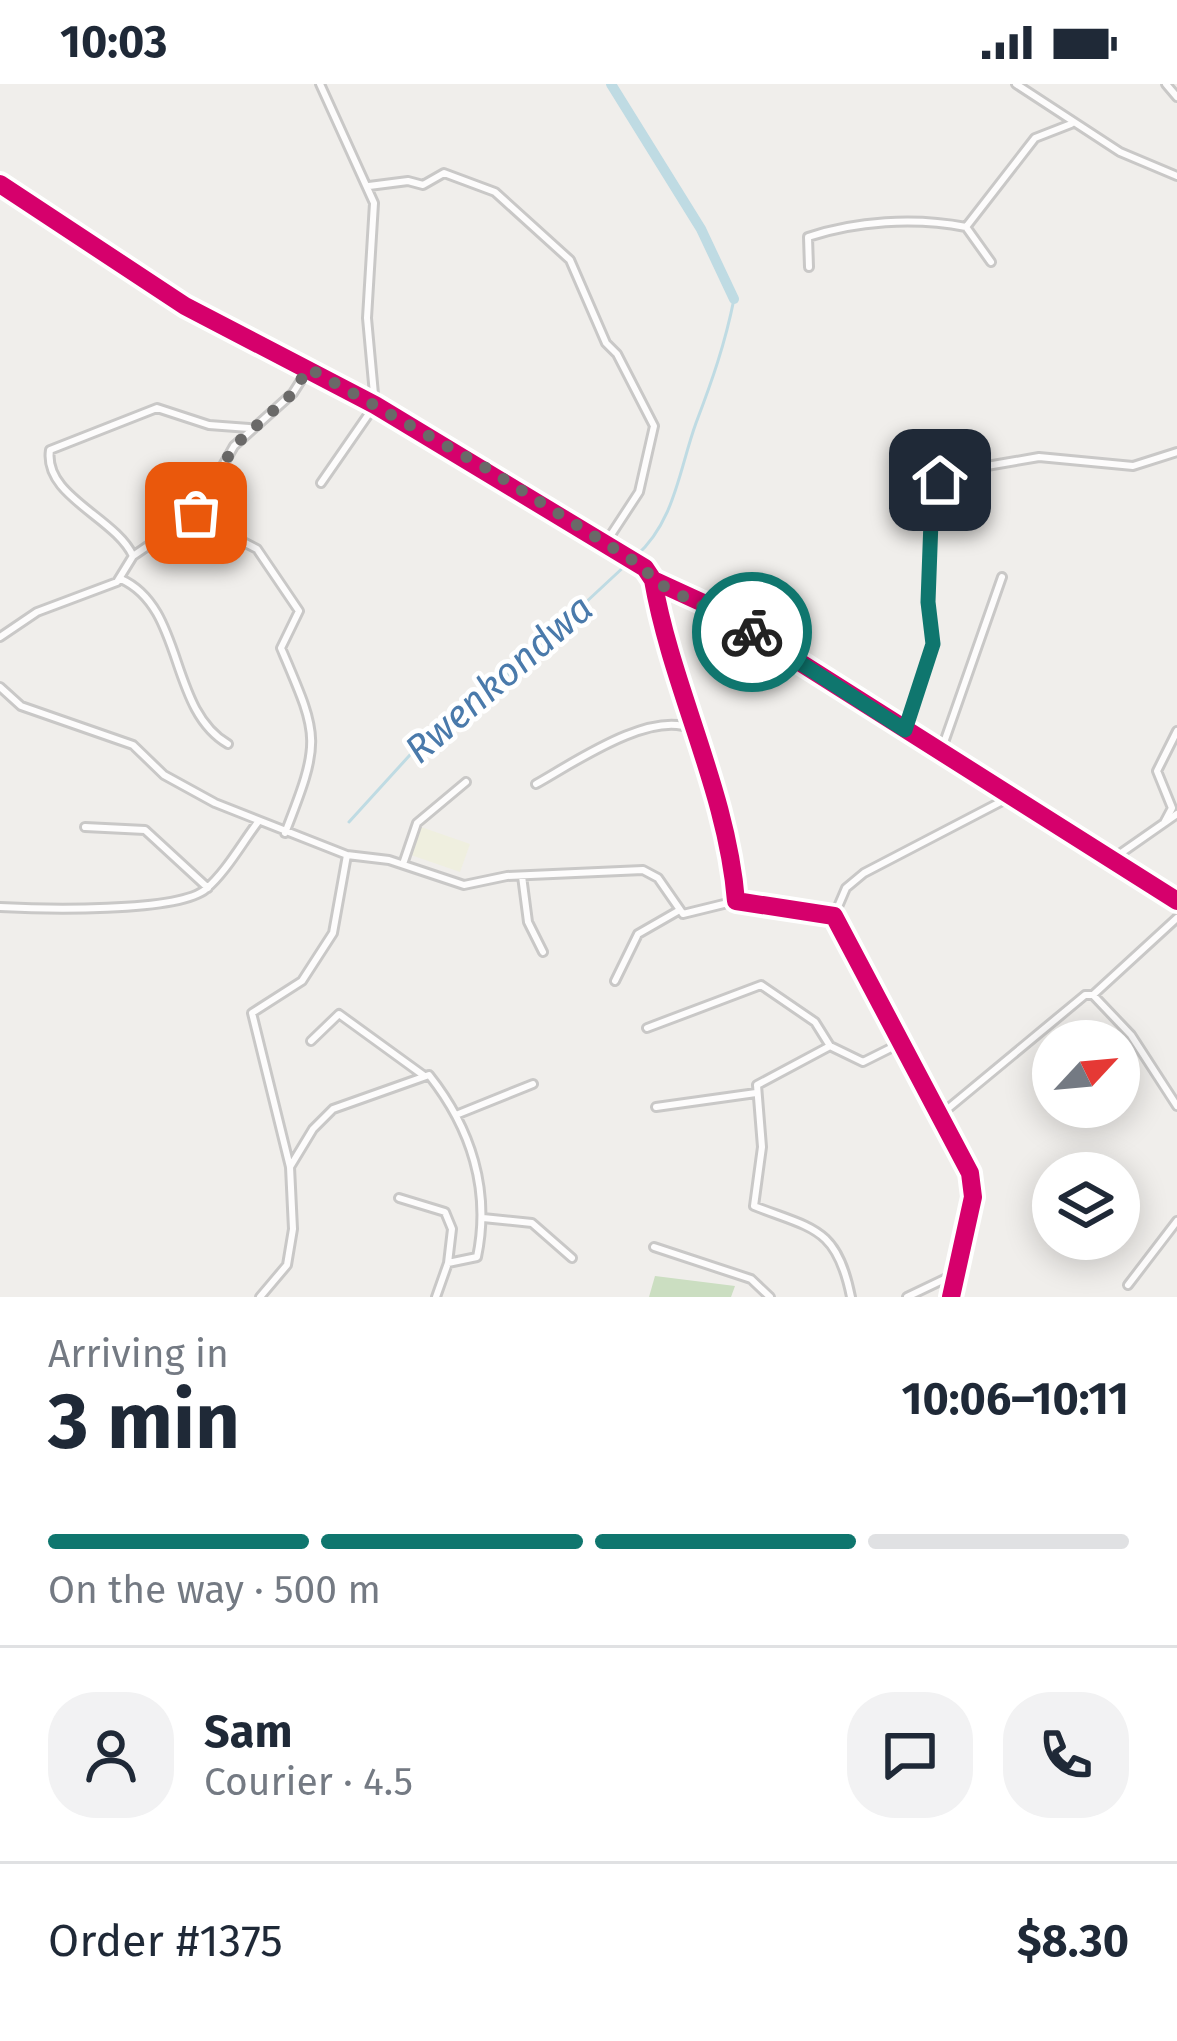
<!DOCTYPE html>
<meta charset="utf-8">
<style>
:root{--surface:#fff;--page:#f2f2f3;--text:#1f2937;--muted:#747a83;--line:#e0e1e3;--accent:#0f766e}
body{margin:0;font-family:"Fira Sans",sans-serif;background:var(--page);color:var(--text);height:100vh;display:flex;flex-direction:column;font-size:45px;white-space:nowrap}
*{box-sizing:border-box;margin:0}
p{font-size:39px;color:var(--muted)}
.icon{flex:none;width:66px;height:66px;fill:none;stroke:currentColor;stroke-width:2;stroke-linecap:round;stroke-linejoin:round}
.map{position:relative;height:1213px;overflow:hidden}
.drawer{display:flex;flex-direction:column;background:var(--surface);flex:1}
.drawer>*{flex:none}
.needle{width:78px;rotate:64deg}
.tools{position:absolute;left:1032px;top:936px;display:grid;gap:24px}
.tools a{display:grid;place-items:center;width:108px;height:108px;border-radius:50%;background:var(--surface);box-shadow:0 6px 30px #0003;font-size:60px}
.pin{position:absolute;display:grid;place-items:center;width:102px;height:102px;color:#fff;margin:-51px;border-radius:24px;box-shadow:0 6px 18px #0006}
.courier{position:absolute;display:grid;place-items:center;width:120px;height:120px;margin:-60px;border:9px solid #0f766e;border-radius:50%;background:#fff;color:#222;box-shadow:0 3px 15px #0007}
.headline em{font-style:normal;font-weight:700}
.headline div{display:flex;flex-direction:column-reverse}
.headline{display:flex;align-items:center;justify-content:space-between;height:204px;padding:0 48px}
h1{font-size:78px;font-weight:700;line-height:90px}
.bar{display:grid;grid-template-columns:repeat(4,1fr);gap:18px 12px;align-content:center;height:144px;padding:0 48px}
.bar i{height:15px;border-radius:9px;background:var(--line)}
.bar .current{background:var(--accent)}
.bar p{grid-column:span 4}
.line{display:flex;align-items:center;gap:30px;padding:0 48px;border-top:3px solid var(--line)}
.line div{flex:1}
.round{display:grid;place-items:center;flex:none;width:126px;height:126px;border-radius:48px;background:var(--page)}
.status{display:flex;justify-content:space-between;align-items:center;height:84px;padding:0 60px;background:var(--surface);direction:ltr}
.status svg{height:33px;fill:currentColor}
.map>svg:first-child{display:block}
.farmland{fill:#efefdf}
.forest{fill:#cbdec1}
.lines{fill:none;stroke-linecap:round;stroke-linejoin:round}
.stream{stroke:#bfdbe3;stroke-width:3}
.river{stroke:#bfdbe3;stroke-width:10}
.street-casing{stroke:#c9c8c7;stroke-width:12}
.secondary-casing{stroke:#999a82;stroke-width:15}
.street{stroke:#fdfcfc;stroke-width:6}
.secondary{stroke:#f4f4ed;stroke-width:9}
.cycleway-casing{stroke:#fff;stroke-width:26}
.cycleway{stroke:#d6006c;stroke-width:18}
.done{stroke:#6a6968;stroke-width:12;stroke-dasharray:0 21.6}
.route{stroke:#0f766e;stroke-width:15}
.labels{text-anchor:middle;dominant-baseline:central;stroke-width:9;stroke-linejoin:round;paint-order:stroke}
.water-label{font-size:39px;font-style:italic;fill:#4a7aab;stroke:#fff}
</style>
<div class="status"><b>10:03</b><svg viewBox="0 0 49 12"><path d="M0 12V9h3v3zM5 12V6h3v6zM10 12V3h3v9zM15 12V0h3v12zM26 1h20v11H26zM47 4h2v5h-2z"/></svg></div>
<div class="map">
<svg width="1177" height="1213" viewBox="0 0 1177 1213">
<rect width="100%" height="100%" fill="#f0eeeb"/>
<!-- farmland -->
<path class="farmland" d="M 421,743 L 470,760 L 460,788 L 411,771 Z"/>
<!-- forest -->
<path class="forest" d="M 655,1192 L 735,1202 L 731,1213 L 649,1213 Z"/>
<g class="lines">
<!-- stream -->
<path class="stream" d="M 636,472 C 675,437 679,386 696,339 C 712,297 725,260 734,215
M 349,738 L 439,639 L 496,602 L 628,479"/>
<!-- river -->
<path class="river" d="M 611,0 L 701,145 L 734,215"/>
<!-- street casing -->
<g class="street-casing">
<path id="street" d="M 320,0 L 374,119 L 367,234 L 375,321 L 321,399
M 1016,0 L 1120,68 L 1177,92
M 1166,0 L 1177,13
M 369,102 L 408,97 L 423,101 L 444,89 L 495,108 L 570,176 L 606,259 L 617,270 L 654,342 L 639,408 L 605,460
M 966,143 L 1035,54 L 1071,40
M 809,183 L 808,153 C 856,137 914,133 966,143 L 991,178
M 193,432 L 257,465 L 299,527 L 281,564 C 319,653 322,655 285,749
M 133,472 C 115,433 43,412 50,366 L 157,324 L 209,341 L 249,344
M 121,495 C 185,524 168,625 228,660
M 653,499 C 672,607 727,707 736,817 L 834,832 L 970,1089 L 973,1113 L 951,1213
M 0,553 L 37,528 L 117,498 L 133,472 L 196,429 L 234,362 L 293,309 L 307,287
M 0,603 L 21,622 L 133,661 L 164,691 L 215,719 L 347,771 L 389,776 L 464,801 L 507,792 L 643,786 L 658,794 L 683,830 L 736,817
M 905,645 L 933,560 L 928,518 L 932,410 L 952,388 L 1039,373 L 1133,382 L 1177,368
M 941,667 L 1002,493
M 536,700 C 572,680 651,625 692,645
M 1164,739 L 1172,724 L 1157,687 L 1177,647
M 85,743 L 145,746 L 208,804
M 1114,774 L 1177,730
M 403,780 L 417,739 L 466,698
M 522,792 L 528,838 L 543,868
M 0,823 C 39,825 178,829 206,805 C 226,788 242,759 258,738
M 834,832 L 846,804 L 864,789 L 1010,713
M 615,897 L 638,850 L 678,827
M 1093,911 L 1131,951 L 1177,1022
M 647,944 L 761,901 L 815,938 L 830,962
M 311,957 L 339,930 L 423,991
M 656,1023 L 756,1009
M 456,1031 L 533,1000
M 939,1032 L 1085,911 L 1093,911 L 1177,834
M 290,1083 L 313,1045 L 333,1025 L 429,991 C 471,1044 491,1106 477,1173 L 448,1179 L 436,1213
M 399,1114 L 445,1128 L 452,1145 L 448,1179
M 483,1134 L 532,1139 L 572,1174
M 654,1163 L 751,1195 L 770,1213
M 1128,1201 L 1177,1137
M 260,1213 L 287,1181 L 293,1145 L 290,1083 L 252,929 L 302,897 L 333,849 L 347,771
M 851,1213 C 837,1143 813,1145 754,1122 L 762,1063 L 757,1001 L 830,962 L 863,978 L 901,959
M 907,1213 L 955,1190"/>
</g>
<!-- secondary casing -->
<g class="secondary-casing">
<path id="secondary" d="M 0,100 L 185,222 L 375,321 L 645,484 L 653,496 L 714,524 L 1177,817"/>
</g>
<!-- street -->
<use href="#street" class="street"/>
<!-- secondary -->
<use href="#secondary" class="secondary"/>
<!-- cycleway casing -->
<g class="cycleway-casing">
<path id="cycleway" d="M 0,100 L 185,222 L 375,321 L 645,484 L 653,496 L 714,524 L 1177,817
M 653,496 C 672,605 727,706 736,817 L 834,832 L 970,1089 L 973,1113 L 951,1213"/>
</g>
<!-- cycleway -->
<use href="#cycleway" class="cycleway"/>
</g>
<g class="lines">
<!-- done -->
<path class="done" d="M 196,429 L 234,362 L 293,309 L 308,284 L 486,384 L 645,484 L 652,496 L 752,548"/>
<!-- route -->
<path class="route" d="M 752,548 L 905,646 L 933,560 L 928,518 L 932,410 L 940,396"/>
</g>
<g class="labels">
<!-- water labels -->
<g class="water-label">
<text transform="translate(499 595) rotate(-41)">Rwenkondwa</text>
</g>
</g>
</svg>
<div class="tools">
<a><svg class="needle" viewBox="-14 -14 28 28"><path d="M0-13l5 13h-10z" fill="#e53935"/><path d="M0 13l5-13h-10z" fill="#747a83"/></svg></a>
<a><svg class="icon" aria-label="layers" viewBox="0 0 24 24"><path d="M12 4l9 5-9 5-9-5zM3 14l9 5 9-5"/></svg></a>
</div>
<div class="pin" style="left:196px;top:429px;background:#ea580c"><svg class="icon" aria-label="bag" viewBox="0 0 24 24"><path d="M5 8h14l-1 12H6zM9 8a3 3 0 0 1 6 0"/></svg></div>
<div class="pin" style="left:940px;top:396px;background:#1f2937"><svg class="icon" aria-label="home" viewBox="0 0 24 24"><path d="M3 11l9-7 9 7M6 9v11h12V9"/></svg></div>
<div class="courier" style="left:752px;top:548px"><svg class="icon" aria-label="bike" viewBox="0 0 24 24"><circle cx="6" cy="16" r="4"/><circle cx="18" cy="16" r="4"/><path d="M6 16l4-8h5l3 8M10 8l3 8H6M13 5h3"/></svg></div>
</div>
<section class="drawer">
<div class="headline"><div><h1>3 min</h1><p>Arriving in</p></div><em>10:06–10:11</em></div>
<div class="bar"><i class="current"></i><i class="current"></i><i class="current"></i><i></i><p>On the way · 500 m</p></div>
<div class="line" style="height:216px"><a class="round"><svg class="icon" aria-label="person" viewBox="0 0 24 24"><circle cx="12" cy="8" r="4"/><path d="M4 21q1-7 8-7t8 7"/></svg></a><div><b>Sam</b><p>Courier · 4.5</p></div><a class="round"><svg class="icon" aria-label="chat" viewBox="0 0 24 24"><path d="M4 5h16v11H9l-5 4z"/></svg></a><a class="round"><svg class="icon" aria-label="phone" viewBox="0 0 24 24"><path d="M5 4h4l2 5-3 2q2 4 5 5l2-3 5 2v4C11 20 4 13 5 4z"/></svg></a></div>
<div class="line" style="height:156px"><div>Order #1375</div><b>$8.30</b></div>
</section>
